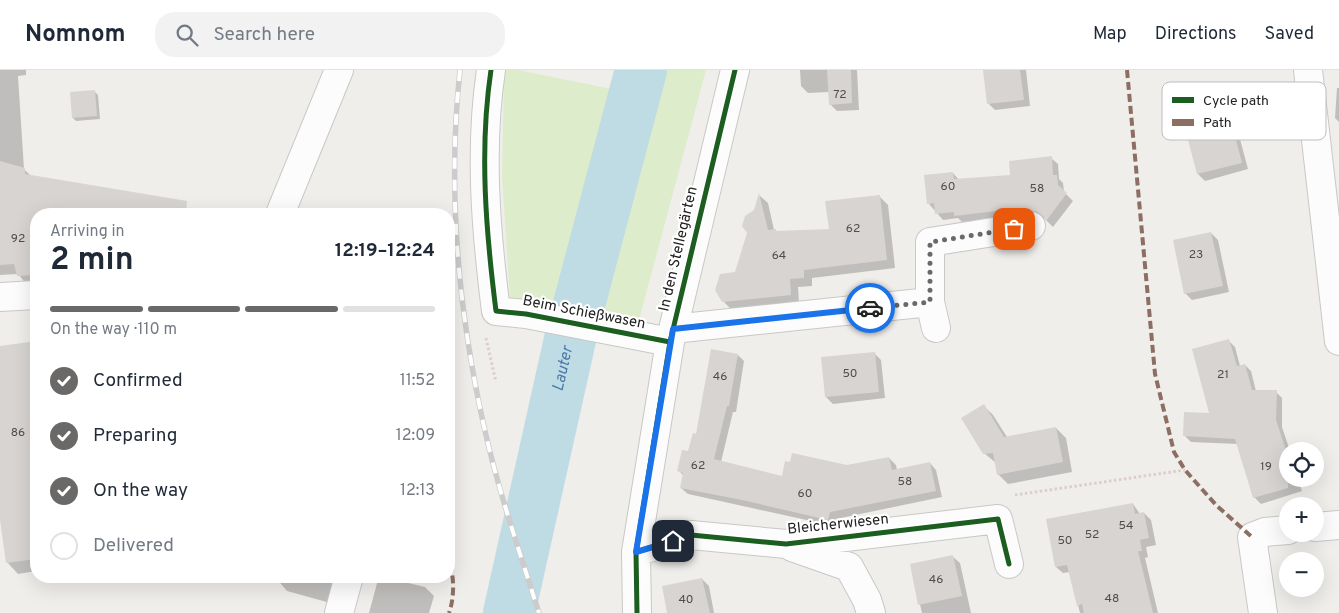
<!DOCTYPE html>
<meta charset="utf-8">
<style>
:root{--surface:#fff;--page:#f2f2f3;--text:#1f2937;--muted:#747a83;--line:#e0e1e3;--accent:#6a6968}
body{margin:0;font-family:Overpass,sans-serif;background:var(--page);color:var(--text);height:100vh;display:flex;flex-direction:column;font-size:19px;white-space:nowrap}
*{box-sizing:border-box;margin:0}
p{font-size:16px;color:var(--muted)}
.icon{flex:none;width:28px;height:28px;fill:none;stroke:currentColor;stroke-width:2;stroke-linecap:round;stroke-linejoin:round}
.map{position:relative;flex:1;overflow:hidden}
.panel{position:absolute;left:30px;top:138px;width:425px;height:375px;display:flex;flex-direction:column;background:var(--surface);border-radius:20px;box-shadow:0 5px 20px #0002}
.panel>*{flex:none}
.fabs{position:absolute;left:1279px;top:372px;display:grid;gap:10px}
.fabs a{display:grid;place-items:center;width:45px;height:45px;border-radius:50%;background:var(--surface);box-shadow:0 5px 20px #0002;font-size:25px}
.pin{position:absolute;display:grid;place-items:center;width:42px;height:42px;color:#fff;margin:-21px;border-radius:10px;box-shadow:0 2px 8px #0006}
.courier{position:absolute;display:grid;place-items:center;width:50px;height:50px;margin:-25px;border:4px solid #1a73e8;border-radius:50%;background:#fff;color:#222;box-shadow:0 1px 6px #0007}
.head em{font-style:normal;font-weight:700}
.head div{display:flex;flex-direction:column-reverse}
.head{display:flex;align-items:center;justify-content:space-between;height:85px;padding:0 20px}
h1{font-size:32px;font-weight:700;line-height:38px}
.bar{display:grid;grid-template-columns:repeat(4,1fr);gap:8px 5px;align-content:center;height:60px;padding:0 20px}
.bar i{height:6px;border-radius:4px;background:var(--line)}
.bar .current{background:var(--accent)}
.bar p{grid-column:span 4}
ol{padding:0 20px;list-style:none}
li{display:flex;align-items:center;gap:15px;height:55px}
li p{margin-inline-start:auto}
li .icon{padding:5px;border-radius:50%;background:var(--accent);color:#fff;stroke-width:4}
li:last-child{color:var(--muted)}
li i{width:28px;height:28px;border:2px solid var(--line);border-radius:50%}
header{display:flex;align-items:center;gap:30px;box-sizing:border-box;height:70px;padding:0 25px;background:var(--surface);border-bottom:1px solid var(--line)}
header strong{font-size:24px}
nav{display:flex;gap:28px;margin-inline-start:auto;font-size:18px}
.search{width:350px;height:45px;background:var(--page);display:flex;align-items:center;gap:12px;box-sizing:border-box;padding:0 18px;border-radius:20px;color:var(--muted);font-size:19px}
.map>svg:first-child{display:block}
.grass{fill:#ddeccb}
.shadow{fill:#0003}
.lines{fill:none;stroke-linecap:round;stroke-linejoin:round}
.river{stroke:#bfdbe3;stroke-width:52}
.building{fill:#d7d4d2}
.minor-casing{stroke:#c9c8c7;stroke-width:30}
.path{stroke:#dccecd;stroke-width:3;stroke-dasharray:2.5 2.5;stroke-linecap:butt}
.minor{stroke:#fdfcfc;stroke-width:28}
.rail-casing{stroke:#ccc;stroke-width:5.5}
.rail{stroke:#fff;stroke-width:4;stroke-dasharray:11;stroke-linecap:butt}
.quiet{stroke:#8d6e63;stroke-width:4;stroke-dasharray:8 4;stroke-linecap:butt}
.cycleway-casing{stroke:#fff;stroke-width:8}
.cycleway{stroke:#1b5e20;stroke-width:5}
.done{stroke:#6a6968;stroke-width:5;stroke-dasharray:0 9}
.route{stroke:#1a73e8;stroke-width:6}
.labels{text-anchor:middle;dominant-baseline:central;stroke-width:4.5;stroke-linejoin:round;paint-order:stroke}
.number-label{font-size:12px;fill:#4f4e4e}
.street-label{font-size:15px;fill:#222;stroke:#fff}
.water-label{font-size:16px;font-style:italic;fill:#4a7aab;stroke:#fff}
.key{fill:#fff;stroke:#bdbdbd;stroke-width:1}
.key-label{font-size:14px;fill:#222}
</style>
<header>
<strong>Nomnom</strong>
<div class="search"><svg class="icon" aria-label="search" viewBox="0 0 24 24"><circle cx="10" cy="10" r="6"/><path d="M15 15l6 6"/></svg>Search here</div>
<nav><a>Map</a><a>Directions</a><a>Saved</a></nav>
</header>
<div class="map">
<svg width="1339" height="543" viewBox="0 0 1339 543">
<rect width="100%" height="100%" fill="#f0eeeb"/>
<!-- grass -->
<path class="grass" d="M 504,0 L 518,0 L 612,19 L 617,0 L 706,0 L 638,254 L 510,227 L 502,108 Z"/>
<!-- shadow -->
<path class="shadow" d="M 0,0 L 26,0 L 26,5 L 18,6 L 24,99 L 31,106 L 36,144 L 36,215 L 28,216 L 18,204 L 0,205 Z
M 800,0 L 857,0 L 859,40 L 837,41 L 830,34 L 829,22 L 808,23 L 801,16 Z
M 984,0 L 1026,0 L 1030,36 L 995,40 L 988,33 Z
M 1337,18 L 1339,18 L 1339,52 L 1335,48 Z
M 94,21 L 98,25 L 100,49 L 76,51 L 73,48 Z
M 1222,22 L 1229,28 L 1248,99 L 1205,111 L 1198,104 Z
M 1051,88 L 1058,94 L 1059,109 L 1063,113 L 1064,122 L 1073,131 L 1053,157 L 1044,148 L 1022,149 L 1018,146 L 962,152 L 958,148 L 943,150 L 929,134 L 953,103 L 959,110 L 1011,106 Z
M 760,126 L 768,133 L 774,160 L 777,162 L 830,160 L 880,127 L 888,135 L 895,198 L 812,208 L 812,216 L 798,217 L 799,233 L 732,240 L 723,231 L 736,204 Z
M 1211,163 L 1218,170 L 1229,222 L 1192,230 L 1185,223 Z
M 1229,271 L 1235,277 L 1240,296 L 1245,295 L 1251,301 L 1256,321 L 1276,322 L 1282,328 L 1282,357 L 1290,381 L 1288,381 L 1288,409 L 1298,409 L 1302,421 L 1261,434 L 1255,428 L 1238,374 L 1191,372 L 1185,366 L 1210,344 Z
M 36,273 L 36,501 L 18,504 L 7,492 L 0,441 L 0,277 Z
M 874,283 L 881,290 L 885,328 L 833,334 L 826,327 Z
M 738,285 L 744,291 L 736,342 L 733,342 L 721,392 L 783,407 L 889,388 L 896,395 L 897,400 L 930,393 L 936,400 L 942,427 L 836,449 L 834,456 L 688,424 L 681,418 L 684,406 L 679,401 Z
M 983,335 L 993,345 L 1007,367 L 1056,358 L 1066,368 L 1072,402 L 1008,414 L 998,404 L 996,393 L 984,383 Z
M 1133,434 L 1140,444 L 1144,443 L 1151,450 L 1156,475 L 1146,477 L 1148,487 L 1145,488 L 1158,543 L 1080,543 L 1070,502 L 1063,503 L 1056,497 Z
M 953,487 L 960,493 L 971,543 L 922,543 L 911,495 Z
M 117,506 L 142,506 L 120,510 Z
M 269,506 L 350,506 L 334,534 L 287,521 L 276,508 Z
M 379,506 L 425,517 L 434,526 L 429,543 L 369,543 Z
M 702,509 L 709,516 L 714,543 L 669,543 Z"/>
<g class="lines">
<!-- river -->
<path class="river" id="s1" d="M 509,543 L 571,265 L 641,0"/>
</g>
<!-- building -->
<path class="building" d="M 827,0 L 851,0 L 852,33 L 829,35 Z
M 983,0 L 1020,0 L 1024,30 L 987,34 Z
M 95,20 L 97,46 L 72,48 L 70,22 Z
M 1223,20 L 1242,93 L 1197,104 L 1178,32 Z
M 1052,86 L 1053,105 L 1057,105 L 1058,115 L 1067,123 L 1046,151 L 1043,146 L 1036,141 L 1014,143 L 1013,139 L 954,146 L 954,142 L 935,144 L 934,133 L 927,134 L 924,105 L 953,102 L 954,109 L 1010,105 L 1009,91 Z
M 0,91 L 25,98 L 25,104 L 187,131 L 186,144 L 36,144 L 36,205 L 17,206 L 14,194 L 0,195 Z
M 759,123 L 768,160 L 776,159 L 776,161 L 829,159 L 825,131 L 880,125 L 887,190 L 804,200 L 804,208 L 790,209 L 791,225 L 722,232 L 715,220 L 720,204 L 735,202 L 747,163 L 742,156 L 745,146 L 754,140 Z
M 1211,162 L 1223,216 L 1184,224 L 1173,170 Z
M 1229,269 L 1237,296 L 1245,294 L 1252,320 L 1277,320 L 1276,350 L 1288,386 L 1288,418 L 1253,428 L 1235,369 L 1183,366 L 1184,342 L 1209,343 L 1192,279 Z
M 36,271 L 36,489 L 6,493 L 0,450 L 0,276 Z
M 711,279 L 738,284 L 729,336 L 727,336 L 714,389 L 782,406 L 785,391 L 790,392 L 792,383 L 847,395 L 889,387 L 892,400 L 930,392 L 936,421 L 830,442 L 828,450 L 742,430 L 680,418 L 683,403 L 677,401 L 682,380 L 688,381 L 693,363 L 696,364 Z
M 875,282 L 879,322 L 825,327 L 821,287 Z
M 984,334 L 1004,367 L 1056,357 L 1063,392 L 997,405 L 993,383 L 983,384 L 961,348 Z
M 1133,433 L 1135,444 L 1144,442 L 1149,468 L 1140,470 L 1142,481 L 1138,481 L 1153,543 L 1084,543 L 1082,534 L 1077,536 L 1067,495 L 1055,497 L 1046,449 Z
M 953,485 L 962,526 L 918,535 L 910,494 Z
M 702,508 L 710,543 L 667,543 L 662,516 Z"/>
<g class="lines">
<!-- minor casing -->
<g class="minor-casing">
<path id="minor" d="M 491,0 C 479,80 486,162 496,241 L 526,244 L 670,272
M 1308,0 L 1339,271
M 280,144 L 339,0
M 0,227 L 36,225
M 936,258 L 930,232 L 930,172 L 1031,156
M 673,259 L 930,232
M 1315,457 L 1339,455
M 792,477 L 849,497 L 867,530 L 871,543
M 636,482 L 691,465 L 786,474 L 998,449 L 1009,494
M 339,543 L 349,506
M 637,543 L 636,482 L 670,272 L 735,0
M 1263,543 L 1252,467 L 1265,462 L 1288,460"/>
</g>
<!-- path -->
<path class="path" d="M 486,268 L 496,312
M 1015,425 L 1185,400"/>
<!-- minor -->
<use href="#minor" class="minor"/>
<!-- rail casing -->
<g class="rail-casing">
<path id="rail" d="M 460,0 C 447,122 458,242 485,361 C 499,423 520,483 539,543"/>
</g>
<!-- rail -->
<use href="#rail" class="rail"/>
<!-- quiet -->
<path class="quiet" d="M 1127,0 L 1155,304 L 1174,382 L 1185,400 L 1216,435 L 1252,467
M 449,494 C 455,506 454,530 449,543"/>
<!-- cycleway casing -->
<g class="cycleway-casing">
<path id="cycleway" d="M 491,0 C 479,80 486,162 496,241 L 526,244 L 670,272
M 636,482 L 691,465 L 786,474 L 998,449 L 1009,494
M 637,543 L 636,482 L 670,272 L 735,0"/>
</g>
<!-- cycleway -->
<use href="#cycleway" class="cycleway"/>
</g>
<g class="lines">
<!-- done -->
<path class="done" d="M 870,238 L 930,232 L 930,172 L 1014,159"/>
<!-- route -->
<path class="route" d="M 673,471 L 636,482 L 673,259 L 870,238"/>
</g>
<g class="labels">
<!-- number labels -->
<g class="number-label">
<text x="840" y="25">72</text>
<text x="948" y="117">60</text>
<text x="1037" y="119">58</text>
<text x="853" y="159">62</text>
<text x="18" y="169">92</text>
<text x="1196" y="185">23</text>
<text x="779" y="186">64</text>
<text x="850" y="304">50</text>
<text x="1223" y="305">21</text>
<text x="720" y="307">46</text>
<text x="18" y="363">86</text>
<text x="698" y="396">62</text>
<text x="1266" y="397">19</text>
<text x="905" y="412">58</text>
<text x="805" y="424">60</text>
<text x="1126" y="456">54</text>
<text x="1092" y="465">52</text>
<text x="1065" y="471">50</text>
<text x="936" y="510">46</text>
<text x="1112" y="529">48</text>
<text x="686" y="530">40</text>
</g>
<!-- street labels -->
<g class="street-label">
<text transform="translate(679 179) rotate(-77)">In den Stellegärten</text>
<text transform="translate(584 243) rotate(11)">Beim Schießwasen</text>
<text transform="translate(838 455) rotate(-6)">Bleicherwiesen</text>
</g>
<!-- water labels -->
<g class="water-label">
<text stroke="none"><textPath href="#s1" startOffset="250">Lauter</textPath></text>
</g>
</g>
<!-- legend -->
<rect x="1162" y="12" width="164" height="58" rx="8" class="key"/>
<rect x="1172" y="27" width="22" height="6" fill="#1b5e20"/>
<rect x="1172" y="49" width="22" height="7" fill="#8d6e63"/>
<g class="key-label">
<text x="1203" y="35">Cycle path</text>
<text x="1203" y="57">Path</text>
</g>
</svg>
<div class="fabs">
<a><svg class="icon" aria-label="locate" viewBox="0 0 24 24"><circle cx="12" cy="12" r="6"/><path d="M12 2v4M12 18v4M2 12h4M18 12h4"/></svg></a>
<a>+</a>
<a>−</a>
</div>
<div class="pin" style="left:1014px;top:159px;background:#ea580c"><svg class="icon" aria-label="bag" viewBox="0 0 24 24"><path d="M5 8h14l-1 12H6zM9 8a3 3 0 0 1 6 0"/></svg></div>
<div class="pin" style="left:673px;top:471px;background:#1f2937"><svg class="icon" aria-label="home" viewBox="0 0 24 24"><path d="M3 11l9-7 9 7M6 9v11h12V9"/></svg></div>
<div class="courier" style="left:870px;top:238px"><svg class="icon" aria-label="car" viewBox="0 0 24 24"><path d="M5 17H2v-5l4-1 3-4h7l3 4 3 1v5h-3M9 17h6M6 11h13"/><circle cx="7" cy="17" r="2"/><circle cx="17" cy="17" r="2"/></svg></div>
<section class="panel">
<div class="head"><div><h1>2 min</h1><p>Arriving in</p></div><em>12:19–12:24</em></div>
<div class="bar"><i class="current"></i><i class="current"></i><i class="current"></i><i></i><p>On the way · 110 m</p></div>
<ol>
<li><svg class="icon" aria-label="check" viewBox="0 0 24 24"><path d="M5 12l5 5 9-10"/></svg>Confirmed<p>11:52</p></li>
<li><svg class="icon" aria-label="check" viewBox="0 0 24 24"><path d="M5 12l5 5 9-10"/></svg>Preparing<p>12:09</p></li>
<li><svg class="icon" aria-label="check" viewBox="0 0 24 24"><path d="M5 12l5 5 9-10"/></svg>On the way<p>12:13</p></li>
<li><i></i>Delivered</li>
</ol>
</section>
</div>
